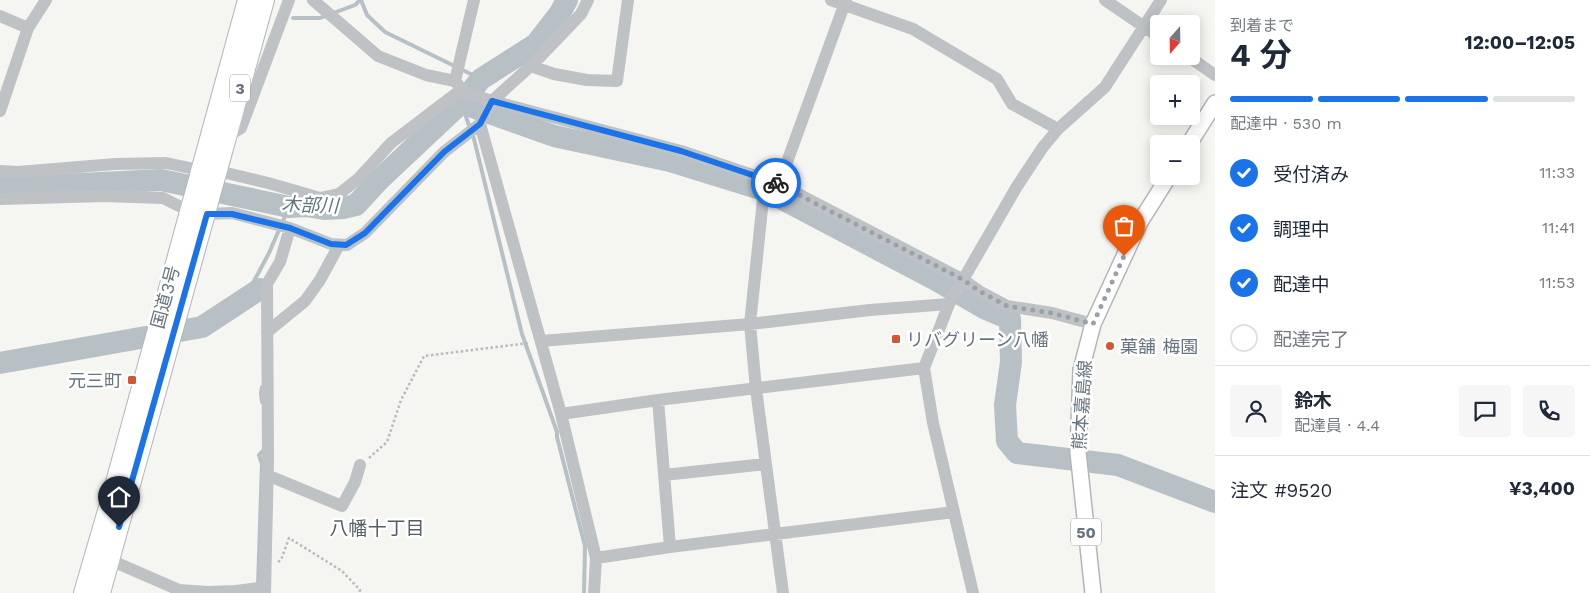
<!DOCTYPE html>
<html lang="ja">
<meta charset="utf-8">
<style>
:root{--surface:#fff;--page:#f6f6f7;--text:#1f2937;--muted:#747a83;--line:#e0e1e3;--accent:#1a73e8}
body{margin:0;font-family:"Work Sans","Noto Sans JP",sans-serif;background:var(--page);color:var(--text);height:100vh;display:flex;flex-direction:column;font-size:19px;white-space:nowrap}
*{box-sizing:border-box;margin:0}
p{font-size:16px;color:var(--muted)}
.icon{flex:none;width:28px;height:28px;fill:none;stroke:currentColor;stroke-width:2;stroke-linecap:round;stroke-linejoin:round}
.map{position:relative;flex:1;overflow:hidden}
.panel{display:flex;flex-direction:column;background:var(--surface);width:375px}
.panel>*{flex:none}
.needle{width:32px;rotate:200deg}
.tools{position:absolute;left:1150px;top:15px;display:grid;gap:10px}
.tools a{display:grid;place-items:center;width:50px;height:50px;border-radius:5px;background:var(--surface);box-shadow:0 2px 12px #0003;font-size:25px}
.pin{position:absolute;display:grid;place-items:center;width:42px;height:42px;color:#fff;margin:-51px -21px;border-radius:50% 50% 50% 0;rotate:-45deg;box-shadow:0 0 5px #0007}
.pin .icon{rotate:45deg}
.courier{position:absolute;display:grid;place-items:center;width:50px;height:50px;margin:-25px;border:4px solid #1a73e8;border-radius:50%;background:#fff;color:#222;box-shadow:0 1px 6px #0007}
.head em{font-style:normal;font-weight:700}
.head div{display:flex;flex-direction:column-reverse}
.head{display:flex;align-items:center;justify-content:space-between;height:85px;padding:0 15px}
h1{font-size:32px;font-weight:700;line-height:38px}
.bar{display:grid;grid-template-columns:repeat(4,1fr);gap:8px 5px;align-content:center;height:60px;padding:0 15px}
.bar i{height:6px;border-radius:4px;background:var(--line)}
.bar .active{background:var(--accent)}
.bar p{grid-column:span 4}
.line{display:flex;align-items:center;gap:12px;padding:0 15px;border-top:1px solid var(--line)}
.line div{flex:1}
.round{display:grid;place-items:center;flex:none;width:52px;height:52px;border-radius:5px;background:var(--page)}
ol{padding:0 15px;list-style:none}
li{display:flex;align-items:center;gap:15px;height:55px}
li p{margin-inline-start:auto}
li .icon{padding:5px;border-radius:50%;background:var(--accent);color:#fff;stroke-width:4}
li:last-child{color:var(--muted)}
li i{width:28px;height:28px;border:2px solid var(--line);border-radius:50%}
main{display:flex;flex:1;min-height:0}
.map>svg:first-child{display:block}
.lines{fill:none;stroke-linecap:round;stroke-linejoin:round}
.stream{stroke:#b7c1c5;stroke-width:4}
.river{stroke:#b7c1c5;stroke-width:22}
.major-casing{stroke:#b2b6b9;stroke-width:18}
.highway-casing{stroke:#b1b5b7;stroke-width:20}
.path{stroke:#b8bbbd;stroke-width:2.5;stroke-dasharray:2.5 2.5;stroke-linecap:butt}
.minor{stroke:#bec2c5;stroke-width:12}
.major{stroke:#fff;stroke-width:15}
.highway{stroke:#fff;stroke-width:18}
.done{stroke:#99a2a8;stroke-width:5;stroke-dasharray:0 9}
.route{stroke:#1a73e8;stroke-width:6}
.poi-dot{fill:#d25735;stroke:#fff;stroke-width:2}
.labels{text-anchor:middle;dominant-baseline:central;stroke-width:5;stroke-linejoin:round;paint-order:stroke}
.shield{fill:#fff;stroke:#959ea6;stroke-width:1}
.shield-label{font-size:16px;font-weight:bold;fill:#677580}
.street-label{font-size:18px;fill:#677580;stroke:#fff}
.poi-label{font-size:18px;fill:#677580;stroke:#fff;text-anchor:start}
.water-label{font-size:19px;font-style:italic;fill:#63767c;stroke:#fff}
.neighbourhood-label{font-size:19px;fill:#545e65;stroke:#fff}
</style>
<main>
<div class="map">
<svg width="1215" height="593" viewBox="0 0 1215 593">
<rect width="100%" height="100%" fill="#f5f5f1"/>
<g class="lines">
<!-- stream -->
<path class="stream" d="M 361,0 L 367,15 L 385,32 L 481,79
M 293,18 L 320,18 L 355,5 L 360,0
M 461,103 L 474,139 L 522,334 L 557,432 L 557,437 L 585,546 L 584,593
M 262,295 L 260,289 L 245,298 L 269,253 L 289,207
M 262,402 L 261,393 L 262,387
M 258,586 L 262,464 L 259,455 L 264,450"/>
<!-- river -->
<path class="river" d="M 461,103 L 554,136 L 670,161 L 767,191 L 936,280 L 984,308 L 1010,319 L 1011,362 L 1005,405 L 1007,441 L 1017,453 L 1118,465 L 1215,502
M 0,188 L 161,180 L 289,207 L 306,206 L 324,209 L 343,208 L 356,205 L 379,180 L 461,103 L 481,79 L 536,44 L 560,13 L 567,0
M 0,363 L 202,327 L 260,289"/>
<!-- major casing -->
<g class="major-casing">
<path id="major" d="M 1189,144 L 1215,103
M 1093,593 L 1078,452 L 1081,370 L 1093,324 L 1140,222 L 1169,176"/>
</g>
<!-- highway casing -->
<g class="highway-casing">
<path id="highway" d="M 83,593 L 111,497 L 247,0
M 101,593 L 265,0"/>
</g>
<!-- path -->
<path class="path" d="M 369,458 L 387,442 L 401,400 L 424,356 L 529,343
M 278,562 L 281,560 L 289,538 L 342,571 L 360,590 L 359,593"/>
<!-- minor -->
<path class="minor" d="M 313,0 L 378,56 L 426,75 L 455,81 L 464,92 L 492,101 L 681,151 L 779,184 L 962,279 L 979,291 L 1007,306 L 1052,313 L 1093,324
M 588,0 L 581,14 L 535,62 L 492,101 L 480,124 L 561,414 L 596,558 L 594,593
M 831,0 L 913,29 L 997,79 L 1012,104 L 1058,129
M 1105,0 L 1159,37
M 0,16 L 28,28
M 1188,56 L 1215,75
M 531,66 L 554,74 L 587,80 L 617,81 L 628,0
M 455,81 L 474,0
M 0,111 L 28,28 L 46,0
M 227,137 L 241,128 L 289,0
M 0,171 L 18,172 L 115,164 L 166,163 L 199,170
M 218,171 L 268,183 L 320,198 L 339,194 L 358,179 L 391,143 L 462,89
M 779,184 L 846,0
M 764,190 L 750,324 L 756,389 L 783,593
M 0,199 L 104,196 L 163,198 L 189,211 L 207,214 L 232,213 L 290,228 L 331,244 L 347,245 L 365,233 L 444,152 L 480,124
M 267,332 L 305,301 L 320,280 L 339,245
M 541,341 L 750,324 L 870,310 L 949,304
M 658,400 L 670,547
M 561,414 L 658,400 L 924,368
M 267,475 L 342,506 L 355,482 L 360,465
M 664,475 L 765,464
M 596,558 L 670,547 L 954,512
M 110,560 L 179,590 L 208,592 L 236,591 L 265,587
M 265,593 L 268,460 L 267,284 L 280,262 L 290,228
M 973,593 L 933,423 L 924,368 L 949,304 L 1016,188 L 1043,147 L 1058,129 L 1105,87 L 1161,0"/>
<!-- major -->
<use href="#major" class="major"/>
<!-- highway -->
<use href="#highway" class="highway"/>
</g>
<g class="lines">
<!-- done -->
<path class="done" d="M 776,183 L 962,279 L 979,291 L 1007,306 L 1052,313 L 1093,324 L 1124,256"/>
<!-- route -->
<path class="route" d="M 119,527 L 207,214 L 232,214 L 290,228 L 331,244 L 346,245 L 365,233 L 444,152 L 480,124 L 492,101 L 681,151 L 776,183"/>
</g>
<!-- markers -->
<g class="poi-dot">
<rect x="891" y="334" width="10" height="10" rx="2.5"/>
<circle cx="1110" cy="346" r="5"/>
<rect x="127" y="375" width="10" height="10" rx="2.5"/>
</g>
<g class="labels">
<!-- shield labels -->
<g class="shield">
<rect x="230" y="74.5" width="20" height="27" rx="4"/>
<rect x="1071" y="518.5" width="30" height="27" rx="4"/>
</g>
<g class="shield-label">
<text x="240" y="88">3</text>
<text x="1086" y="532">50</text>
</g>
<!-- street labels -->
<g class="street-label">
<text transform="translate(165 297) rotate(-75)">国道3号</text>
<text transform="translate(1082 405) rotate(-86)">熊本嘉島線</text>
</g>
<!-- poi labels -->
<g class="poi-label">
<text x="906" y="339">リバグリーン八幡</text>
<text x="1120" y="346">菓舗 梅園</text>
<text x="122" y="380" text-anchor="end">元三町</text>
</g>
<!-- water labels -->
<g class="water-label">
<text transform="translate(310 205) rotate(2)">木部川</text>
</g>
<!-- neighbourhood labels -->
<g class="neighbourhood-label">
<text x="377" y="528">八幡十丁目</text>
</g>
</g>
</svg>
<div class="tools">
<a><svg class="needle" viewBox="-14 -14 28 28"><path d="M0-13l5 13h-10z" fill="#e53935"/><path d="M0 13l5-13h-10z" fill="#747a83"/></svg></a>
<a>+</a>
<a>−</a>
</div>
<div class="pin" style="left:1124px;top:256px;background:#ea580c"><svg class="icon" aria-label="bag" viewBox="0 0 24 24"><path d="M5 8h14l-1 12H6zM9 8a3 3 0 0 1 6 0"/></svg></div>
<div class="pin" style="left:119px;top:527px;background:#1f2937"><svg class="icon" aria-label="home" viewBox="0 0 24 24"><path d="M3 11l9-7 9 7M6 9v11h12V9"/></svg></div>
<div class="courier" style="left:776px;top:183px"><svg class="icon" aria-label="bike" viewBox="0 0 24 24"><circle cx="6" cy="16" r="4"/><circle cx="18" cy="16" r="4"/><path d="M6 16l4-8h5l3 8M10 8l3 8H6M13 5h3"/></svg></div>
</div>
<section class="panel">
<div class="head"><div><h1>4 分</h1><p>到着まで</p></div><em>12:00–12:05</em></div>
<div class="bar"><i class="active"></i><i class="active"></i><i class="active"></i><i></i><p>配達中 · 530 m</p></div>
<ol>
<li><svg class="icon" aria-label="check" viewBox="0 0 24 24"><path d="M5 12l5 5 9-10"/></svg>受付済み<p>11:33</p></li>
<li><svg class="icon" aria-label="check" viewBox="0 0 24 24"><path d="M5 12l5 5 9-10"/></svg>調理中<p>11:41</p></li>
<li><svg class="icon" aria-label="check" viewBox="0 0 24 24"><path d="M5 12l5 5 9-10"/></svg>配達中<p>11:53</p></li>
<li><i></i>配達完了</li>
</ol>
<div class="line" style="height:90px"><a class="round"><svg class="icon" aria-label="person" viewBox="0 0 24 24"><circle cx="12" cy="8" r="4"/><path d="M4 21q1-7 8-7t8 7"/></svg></a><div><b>鈴木</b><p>配達員 · 4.4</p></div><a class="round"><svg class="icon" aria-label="chat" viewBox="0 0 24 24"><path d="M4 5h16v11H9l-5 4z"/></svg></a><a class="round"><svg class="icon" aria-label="phone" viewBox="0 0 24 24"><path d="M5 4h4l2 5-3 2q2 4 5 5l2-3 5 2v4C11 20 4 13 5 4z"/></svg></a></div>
<div class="line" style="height:65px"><div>注文 #9520</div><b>¥3,400</b></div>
</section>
</main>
